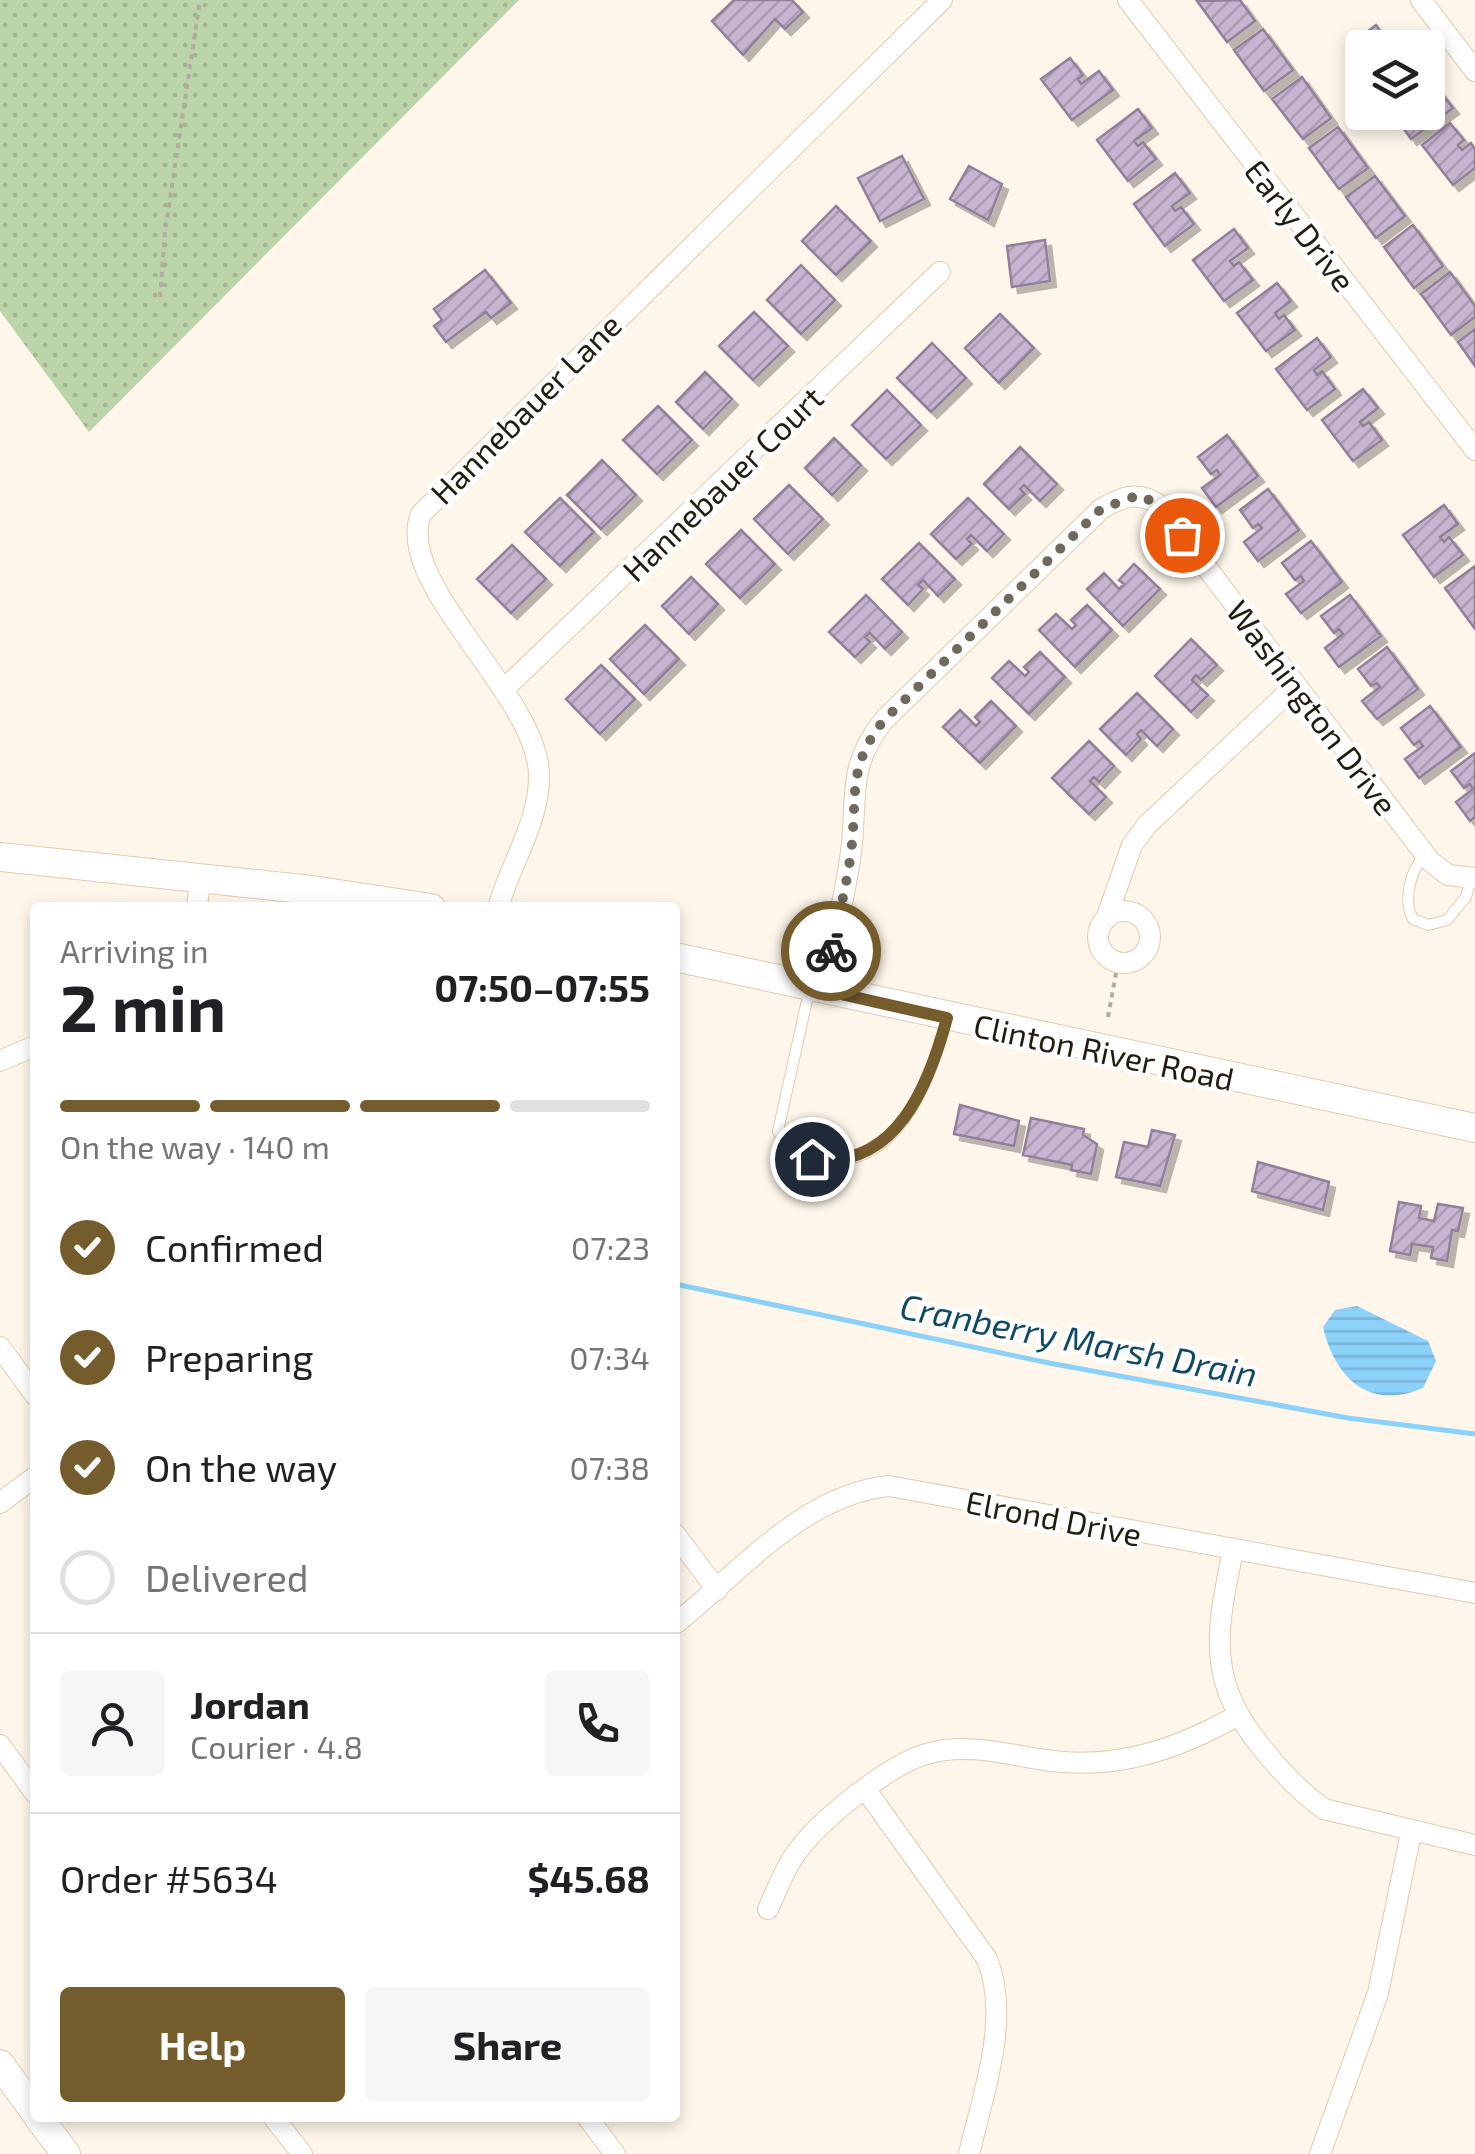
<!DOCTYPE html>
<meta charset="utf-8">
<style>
:root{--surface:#fff;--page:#f6f6f6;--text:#202124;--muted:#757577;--line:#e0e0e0;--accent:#745c2d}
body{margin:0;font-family:"Exo 2",sans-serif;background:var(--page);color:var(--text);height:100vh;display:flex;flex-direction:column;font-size:38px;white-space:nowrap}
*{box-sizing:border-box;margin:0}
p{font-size:32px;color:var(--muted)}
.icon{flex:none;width:55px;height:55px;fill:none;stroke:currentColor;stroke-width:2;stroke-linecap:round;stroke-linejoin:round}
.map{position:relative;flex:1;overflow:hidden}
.details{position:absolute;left:30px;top:902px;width:650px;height:1220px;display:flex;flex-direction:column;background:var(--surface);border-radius:10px;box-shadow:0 5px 15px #0003}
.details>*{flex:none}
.tools{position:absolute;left:1345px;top:30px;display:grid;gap:20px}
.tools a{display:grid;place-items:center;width:100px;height:100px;border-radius:10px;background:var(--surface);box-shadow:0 5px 15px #0003;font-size:50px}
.pin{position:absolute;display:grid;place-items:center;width:85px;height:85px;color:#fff;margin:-42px;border:5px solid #fff;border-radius:50%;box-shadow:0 2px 10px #0007}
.courier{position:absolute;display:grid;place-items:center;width:100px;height:100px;margin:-50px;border:8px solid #745c2d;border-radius:50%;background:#fff;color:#222;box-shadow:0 2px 12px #0007}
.head em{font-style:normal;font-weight:700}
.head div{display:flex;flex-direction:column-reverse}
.head{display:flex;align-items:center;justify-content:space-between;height:170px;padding:0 30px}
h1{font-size:65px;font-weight:700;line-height:75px}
.bar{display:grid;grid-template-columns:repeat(4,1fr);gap:15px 10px;align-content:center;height:120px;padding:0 30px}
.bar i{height:12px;border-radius:8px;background:var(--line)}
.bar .selected{background:var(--accent)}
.bar p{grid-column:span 4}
.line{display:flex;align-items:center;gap:25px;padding:0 30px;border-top:2px solid var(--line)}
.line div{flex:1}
.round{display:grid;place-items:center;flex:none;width:105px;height:105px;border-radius:10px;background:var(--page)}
ol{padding:0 30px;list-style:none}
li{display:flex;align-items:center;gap:30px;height:110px}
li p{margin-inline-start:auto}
li .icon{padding:10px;border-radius:50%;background:var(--accent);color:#fff;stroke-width:4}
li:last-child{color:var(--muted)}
li i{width:55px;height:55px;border:5px solid var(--line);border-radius:50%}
.primary-button{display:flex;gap:20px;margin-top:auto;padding:20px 30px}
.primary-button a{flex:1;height:115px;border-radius:10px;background:var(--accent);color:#fff;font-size:40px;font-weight:700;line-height:115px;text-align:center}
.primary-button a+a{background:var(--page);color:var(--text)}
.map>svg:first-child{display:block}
.grass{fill:url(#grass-dots)}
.water{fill:url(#water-rules)}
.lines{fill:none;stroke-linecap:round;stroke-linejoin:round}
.stream{stroke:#8bd1fa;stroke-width:5}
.building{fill:url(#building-hatch);stroke:#92809b;stroke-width:2.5;filter:url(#shadow)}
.lane-casing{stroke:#e0ccaf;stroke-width:12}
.street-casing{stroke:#e0ccaf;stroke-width:22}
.secondary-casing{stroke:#e0ccaf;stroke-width:30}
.path{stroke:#b2ab9f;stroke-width:4;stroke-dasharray:5 5;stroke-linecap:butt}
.lane{stroke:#fff;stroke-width:10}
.street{stroke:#fff;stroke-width:20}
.secondary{stroke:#fff;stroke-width:28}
.done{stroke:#6f685c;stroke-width:10;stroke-dasharray:0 18}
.route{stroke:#745c2d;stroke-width:12}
.labels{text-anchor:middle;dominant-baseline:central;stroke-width:9;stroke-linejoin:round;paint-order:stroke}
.street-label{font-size:32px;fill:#221b10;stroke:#fff}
.water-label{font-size:35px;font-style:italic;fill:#114964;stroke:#fff}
</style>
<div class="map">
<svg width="1475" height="2154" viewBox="0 0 1475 2154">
<defs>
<pattern id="grass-dots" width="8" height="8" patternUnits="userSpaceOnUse" patternTransform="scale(2.5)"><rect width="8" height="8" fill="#bbd4a9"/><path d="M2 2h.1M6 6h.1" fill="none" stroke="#a0b590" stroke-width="1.8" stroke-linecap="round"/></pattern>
<pattern id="water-rules" width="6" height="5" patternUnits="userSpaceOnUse" patternTransform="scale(2.5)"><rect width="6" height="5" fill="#8bd1fa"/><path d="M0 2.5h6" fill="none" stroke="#78b3d5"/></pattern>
<pattern id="building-hatch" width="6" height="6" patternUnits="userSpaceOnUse" patternTransform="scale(2.5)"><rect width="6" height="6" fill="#c7b4d0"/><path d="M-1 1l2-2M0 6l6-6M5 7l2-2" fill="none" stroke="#ab9ab2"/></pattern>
<filter id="shadow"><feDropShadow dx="6" dy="6" stdDeviation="0" flood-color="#0004"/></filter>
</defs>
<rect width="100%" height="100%" fill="#fef6ea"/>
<!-- grass -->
<path class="grass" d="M 0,0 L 519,0 L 89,432 L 0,311 Z"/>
<!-- water -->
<path class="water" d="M 1357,1306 L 1428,1341 L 1436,1361 L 1423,1388 C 1370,1411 1335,1379 1323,1327 L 1335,1310 Z"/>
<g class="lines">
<!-- stream -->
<path class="stream" d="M 33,1172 L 35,1172
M 675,1284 L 1049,1363 L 1348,1418 L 1475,1434"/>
</g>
<!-- building -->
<path class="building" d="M 734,0 L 792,0 L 803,12 L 785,29 L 775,19 L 743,55 L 712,21 Z
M 1240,0 L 1255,21 L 1227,42 L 1197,1 Z
M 1376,25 L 1389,43 L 1384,48 L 1362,48 L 1362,67 L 1347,47 Z
M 1263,29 L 1293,70 L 1264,91 L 1234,50 Z
M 1070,58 L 1083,75 L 1078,79 L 1081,84 L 1099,71 L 1113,90 L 1072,120 L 1041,79 Z
M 1302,77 L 1331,118 L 1303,139 L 1272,99 Z
M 1438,89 L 1453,108 L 1411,139 L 1392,112 L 1428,112 L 1428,97 Z
M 1138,109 L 1152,128 L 1134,141 L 1138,146 L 1143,142 L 1156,159 L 1128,181 L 1097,140 Z
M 1450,123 L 1464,140 L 1458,145 L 1462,150 L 1471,143 L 1475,149 L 1475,168 L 1453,185 L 1422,145 Z
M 1338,127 L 1368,168 L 1339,189 L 1309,148 Z
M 902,156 L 924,199 L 880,221 L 858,178 Z
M 969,166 L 1002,184 L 988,220 L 950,199 Z
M 1175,173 L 1190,193 L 1172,206 L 1175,211 L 1181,207 L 1194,224 L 1165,246 L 1134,204 Z
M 1375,176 L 1405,216 L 1376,238 L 1346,197 Z
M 836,206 L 871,241 L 836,275 L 802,241 Z
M 1413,225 L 1443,266 L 1414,288 L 1384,247 Z
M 1234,229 L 1248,248 L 1230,261 L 1234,266 L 1239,262 L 1253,280 L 1224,301 L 1193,260 Z
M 1045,240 L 1050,281 L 1012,287 L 1007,246 Z
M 801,265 L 835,300 L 801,334 L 767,300 Z
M 485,270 L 511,303 L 491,318 L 486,312 L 446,342 L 434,326 L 442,320 L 434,309 Z
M 1450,272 L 1475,306 L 1475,317 L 1451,335 L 1421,294 Z
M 1277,283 L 1291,301 L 1275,313 L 1279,319 L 1284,315 L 1295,330 L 1266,351 L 1237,313 Z
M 754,312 L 788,346 L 753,380 L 719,346 Z
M 1000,314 L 1034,348 L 999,383 L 965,348 Z
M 1475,329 L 1475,366 L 1458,342 Z
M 1317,338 L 1331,357 L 1314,370 L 1317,375 L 1322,371 L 1335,389 L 1307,410 L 1276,369 Z
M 932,343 L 966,378 L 931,412 L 897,378 Z
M 705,372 L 732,399 L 703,429 L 676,402 Z
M 1363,389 L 1378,408 L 1360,422 L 1363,426 L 1369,422 L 1382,440 L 1353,461 L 1322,420 Z
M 887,390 L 921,425 L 886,459 L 852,425 Z
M 658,406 L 692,440 L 657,474 L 623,440 Z
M 1227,435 L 1258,476 L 1216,507 L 1202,488 L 1220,475 L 1217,470 L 1211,474 L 1198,457 Z
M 834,438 L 861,465 L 832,495 L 805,468 Z
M 1020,447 L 1057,484 L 1040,501 L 1024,485 L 1020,489 L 1025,494 L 1009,509 L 984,484 Z
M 602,460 L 636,495 L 601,529 L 567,495 Z
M 789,485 L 823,519 L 788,554 L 754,519 Z
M 1268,489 L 1299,530 L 1258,561 L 1244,542 L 1262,528 L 1258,524 L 1253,528 L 1240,510 Z
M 560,498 L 594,532 L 560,566 L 525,532 Z
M 968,498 L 1004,534 L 987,551 L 971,535 L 967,539 L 972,544 L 956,559 L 931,534 Z
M 1444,505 L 1458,524 L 1440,537 L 1444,542 L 1449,537 L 1463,555 L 1434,577 L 1403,535 Z
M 741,530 L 775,564 L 740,598 L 706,564 Z
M 1311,541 L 1342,582 L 1301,613 L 1286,594 L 1304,581 L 1301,576 L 1295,580 L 1282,563 Z
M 919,543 L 955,579 L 938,596 L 923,580 L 918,585 L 923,589 L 908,605 L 882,579 Z
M 512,545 L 546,579 L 511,613 L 477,579 Z
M 1134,564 L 1160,589 L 1123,626 L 1087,589 L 1104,573 L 1119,589 L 1124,584 L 1119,580 Z
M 1475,566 L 1475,629 L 1445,588 Z
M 691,577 L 718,604 L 689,634 L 662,606 Z
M 866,595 L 902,632 L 885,649 L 870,633 L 865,637 L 870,642 L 855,657 L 829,632 Z
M 1350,595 L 1381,636 L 1339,667 L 1325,648 L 1343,634 L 1339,629 L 1334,633 L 1321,616 Z
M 1087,605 L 1112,630 L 1075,667 L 1039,630 L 1056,614 L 1072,629 L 1076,625 L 1071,620 Z
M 645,625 L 679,659 L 644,694 L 610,659 Z
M 1191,639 L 1217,665 L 1201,680 L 1196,675 L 1192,680 L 1208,695 L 1191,712 L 1155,676 Z
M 1387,647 L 1418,689 L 1377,719 L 1362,701 L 1380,687 L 1377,683 L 1371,686 L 1358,669 Z
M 1040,652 L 1065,677 L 1029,714 L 992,678 L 1009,661 L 1025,676 L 1029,672 L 1024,667 Z
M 601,665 L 635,699 L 600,734 L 566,699 Z
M 1137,693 L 1173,729 L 1157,746 L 1141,730 L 1137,734 L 1141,739 L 1126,755 L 1100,729 Z
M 991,701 L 1016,726 L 980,763 L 943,727 L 960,710 L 976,726 L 980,722 L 975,717 Z
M 1430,706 L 1461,747 L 1419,778 L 1405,759 L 1423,746 L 1419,741 L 1414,745 L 1401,728 Z
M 1089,741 L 1114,766 L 1099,782 L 1094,777 L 1090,781 L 1106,797 L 1089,814 L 1052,778 Z
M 1475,753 L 1475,817 L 1470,821 L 1456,802 L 1473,789 L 1470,784 L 1464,788 L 1451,771 Z
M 960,1105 L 1019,1121 L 1014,1146 L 954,1134 Z
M 1031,1118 L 1084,1129 L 1083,1135 L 1097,1144 L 1091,1174 L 1071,1170 L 1072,1165 L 1023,1155 Z
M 1152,1130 L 1175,1135 L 1160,1186 L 1116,1177 L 1124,1142 L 1148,1147 Z
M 1258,1162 L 1329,1182 L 1323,1210 L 1252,1191 Z
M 1399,1202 L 1421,1206 L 1419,1218 L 1434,1221 L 1438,1204 L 1463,1208 L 1458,1231 L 1452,1230 L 1447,1261 L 1431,1258 L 1433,1247 L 1412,1244 L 1410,1255 L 1390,1251 Z"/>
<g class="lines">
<!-- lane casing -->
<g class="lane-casing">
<path id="lane" d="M 1425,856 C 1410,869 1403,901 1413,919 L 1428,925 L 1447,920 L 1466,897 L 1471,879
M 810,987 L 778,1131 L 790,1156 C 805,1158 821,1163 836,1161 C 905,1156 932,1073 947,1018"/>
</g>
<!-- street casing -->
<g class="street-casing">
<path id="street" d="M 1128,0 L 1475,450
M 1421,0 L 1475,71
M 503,690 L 940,272
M 197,908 L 200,878
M 498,908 C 510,864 540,821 539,775 C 538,695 393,583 421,514 L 942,0
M1098 937a26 26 0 1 1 52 0a26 26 0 1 1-52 0Z
M 1106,919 L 1132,845 L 1147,825 L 1296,685
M 823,990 C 833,944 845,898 851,852 C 858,797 846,768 884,720 L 1101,509 C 1121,497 1139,490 1159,505 L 1430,861 L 1448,875 L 1475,878
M 0,1061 L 35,1046
M 0,1347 L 35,1395
M 0,1503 L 35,1477
M 675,1534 L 717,1590
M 1233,1551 C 1216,1632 1206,1681 1263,1749 C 1281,1772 1300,1792 1324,1809 L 1475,1845
M 675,1624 C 739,1573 804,1494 889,1486 L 1475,1593
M 0,1745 L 35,1793
M 866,1790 L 987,1959 C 1011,2019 983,2094 969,2154
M 768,1909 C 778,1888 786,1865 800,1848 C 824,1817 892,1762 930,1753 C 969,1742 1013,1756 1052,1761 C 1120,1769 1177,1749 1235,1717
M 274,2118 L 302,2154
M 588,2118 L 615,2154
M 1320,2154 L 1378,1993 L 1411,1833"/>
</g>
<!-- secondary casing -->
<g class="secondary-casing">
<path id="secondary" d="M 0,857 L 312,890 L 431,908
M 675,957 L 1475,1128
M 0,2064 L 35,2112
M 39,2118 L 66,2154"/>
</g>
<!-- path -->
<path class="path" d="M 160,297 L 165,232 L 200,0
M 1108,1017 L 1116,973"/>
<!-- lane -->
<use href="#lane" class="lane"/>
<!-- street -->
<use href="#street" class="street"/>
<!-- secondary -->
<use href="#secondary" class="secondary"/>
</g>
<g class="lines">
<!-- done -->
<path class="done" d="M 831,951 C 838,918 847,885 851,852 C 858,796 846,768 884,720 L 1101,509 L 1139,495 L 1159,505 L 1182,535"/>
<!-- route -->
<path class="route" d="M 812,1159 C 896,1170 929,1085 947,1018 L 823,990 L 831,951"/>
</g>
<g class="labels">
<!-- street labels -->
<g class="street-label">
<text transform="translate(1301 225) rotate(52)">Early Drive</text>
<text transform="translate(525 408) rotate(-45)">Hannebauer Lane</text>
<text transform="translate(722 483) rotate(-44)">Hannebauer Court</text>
<text transform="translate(1313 707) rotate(53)">Washington Drive</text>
<text transform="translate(1104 1051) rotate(12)">Clinton River Road</text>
<text transform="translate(1054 1517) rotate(11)">Elrond Drive</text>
</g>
<!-- water labels -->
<g class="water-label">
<text transform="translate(1079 1339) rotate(11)">Cranberry Marsh Drain</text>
</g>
</g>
</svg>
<div class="tools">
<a><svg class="icon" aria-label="layers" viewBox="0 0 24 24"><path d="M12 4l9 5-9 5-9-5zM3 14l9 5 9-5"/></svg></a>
</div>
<div class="pin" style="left:1182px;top:535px;background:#ea580c"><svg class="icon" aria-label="bag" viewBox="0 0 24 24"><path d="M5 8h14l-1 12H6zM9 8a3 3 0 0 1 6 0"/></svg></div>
<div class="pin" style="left:812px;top:1159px;background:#1f2937"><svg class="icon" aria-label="home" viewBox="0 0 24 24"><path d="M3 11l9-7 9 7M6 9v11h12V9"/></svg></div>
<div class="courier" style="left:831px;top:951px"><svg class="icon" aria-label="bike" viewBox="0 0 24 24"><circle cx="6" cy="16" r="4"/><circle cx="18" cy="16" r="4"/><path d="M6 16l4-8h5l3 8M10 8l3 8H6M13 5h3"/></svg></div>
<section class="details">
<div class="head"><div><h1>2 min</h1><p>Arriving in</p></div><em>07:50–07:55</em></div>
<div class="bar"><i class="selected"></i><i class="selected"></i><i class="selected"></i><i></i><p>On the way · 140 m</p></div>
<ol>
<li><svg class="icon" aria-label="check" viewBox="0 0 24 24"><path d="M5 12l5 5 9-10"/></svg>Confirmed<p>07:23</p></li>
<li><svg class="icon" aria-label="check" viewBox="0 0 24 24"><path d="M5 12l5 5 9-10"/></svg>Preparing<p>07:34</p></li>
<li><svg class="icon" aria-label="check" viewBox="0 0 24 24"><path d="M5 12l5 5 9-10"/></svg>On the way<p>07:38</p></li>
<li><i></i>Delivered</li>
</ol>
<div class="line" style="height:180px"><a class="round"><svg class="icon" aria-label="person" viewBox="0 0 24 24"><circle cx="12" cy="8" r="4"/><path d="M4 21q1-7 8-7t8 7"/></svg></a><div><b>Jordan</b><p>Courier · 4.8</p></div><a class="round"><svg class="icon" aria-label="phone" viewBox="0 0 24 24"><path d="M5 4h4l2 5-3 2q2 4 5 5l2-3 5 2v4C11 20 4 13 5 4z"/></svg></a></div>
<div class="line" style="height:130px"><div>Order #5634</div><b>$45.68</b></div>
<div class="primary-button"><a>Help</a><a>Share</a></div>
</section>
</div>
